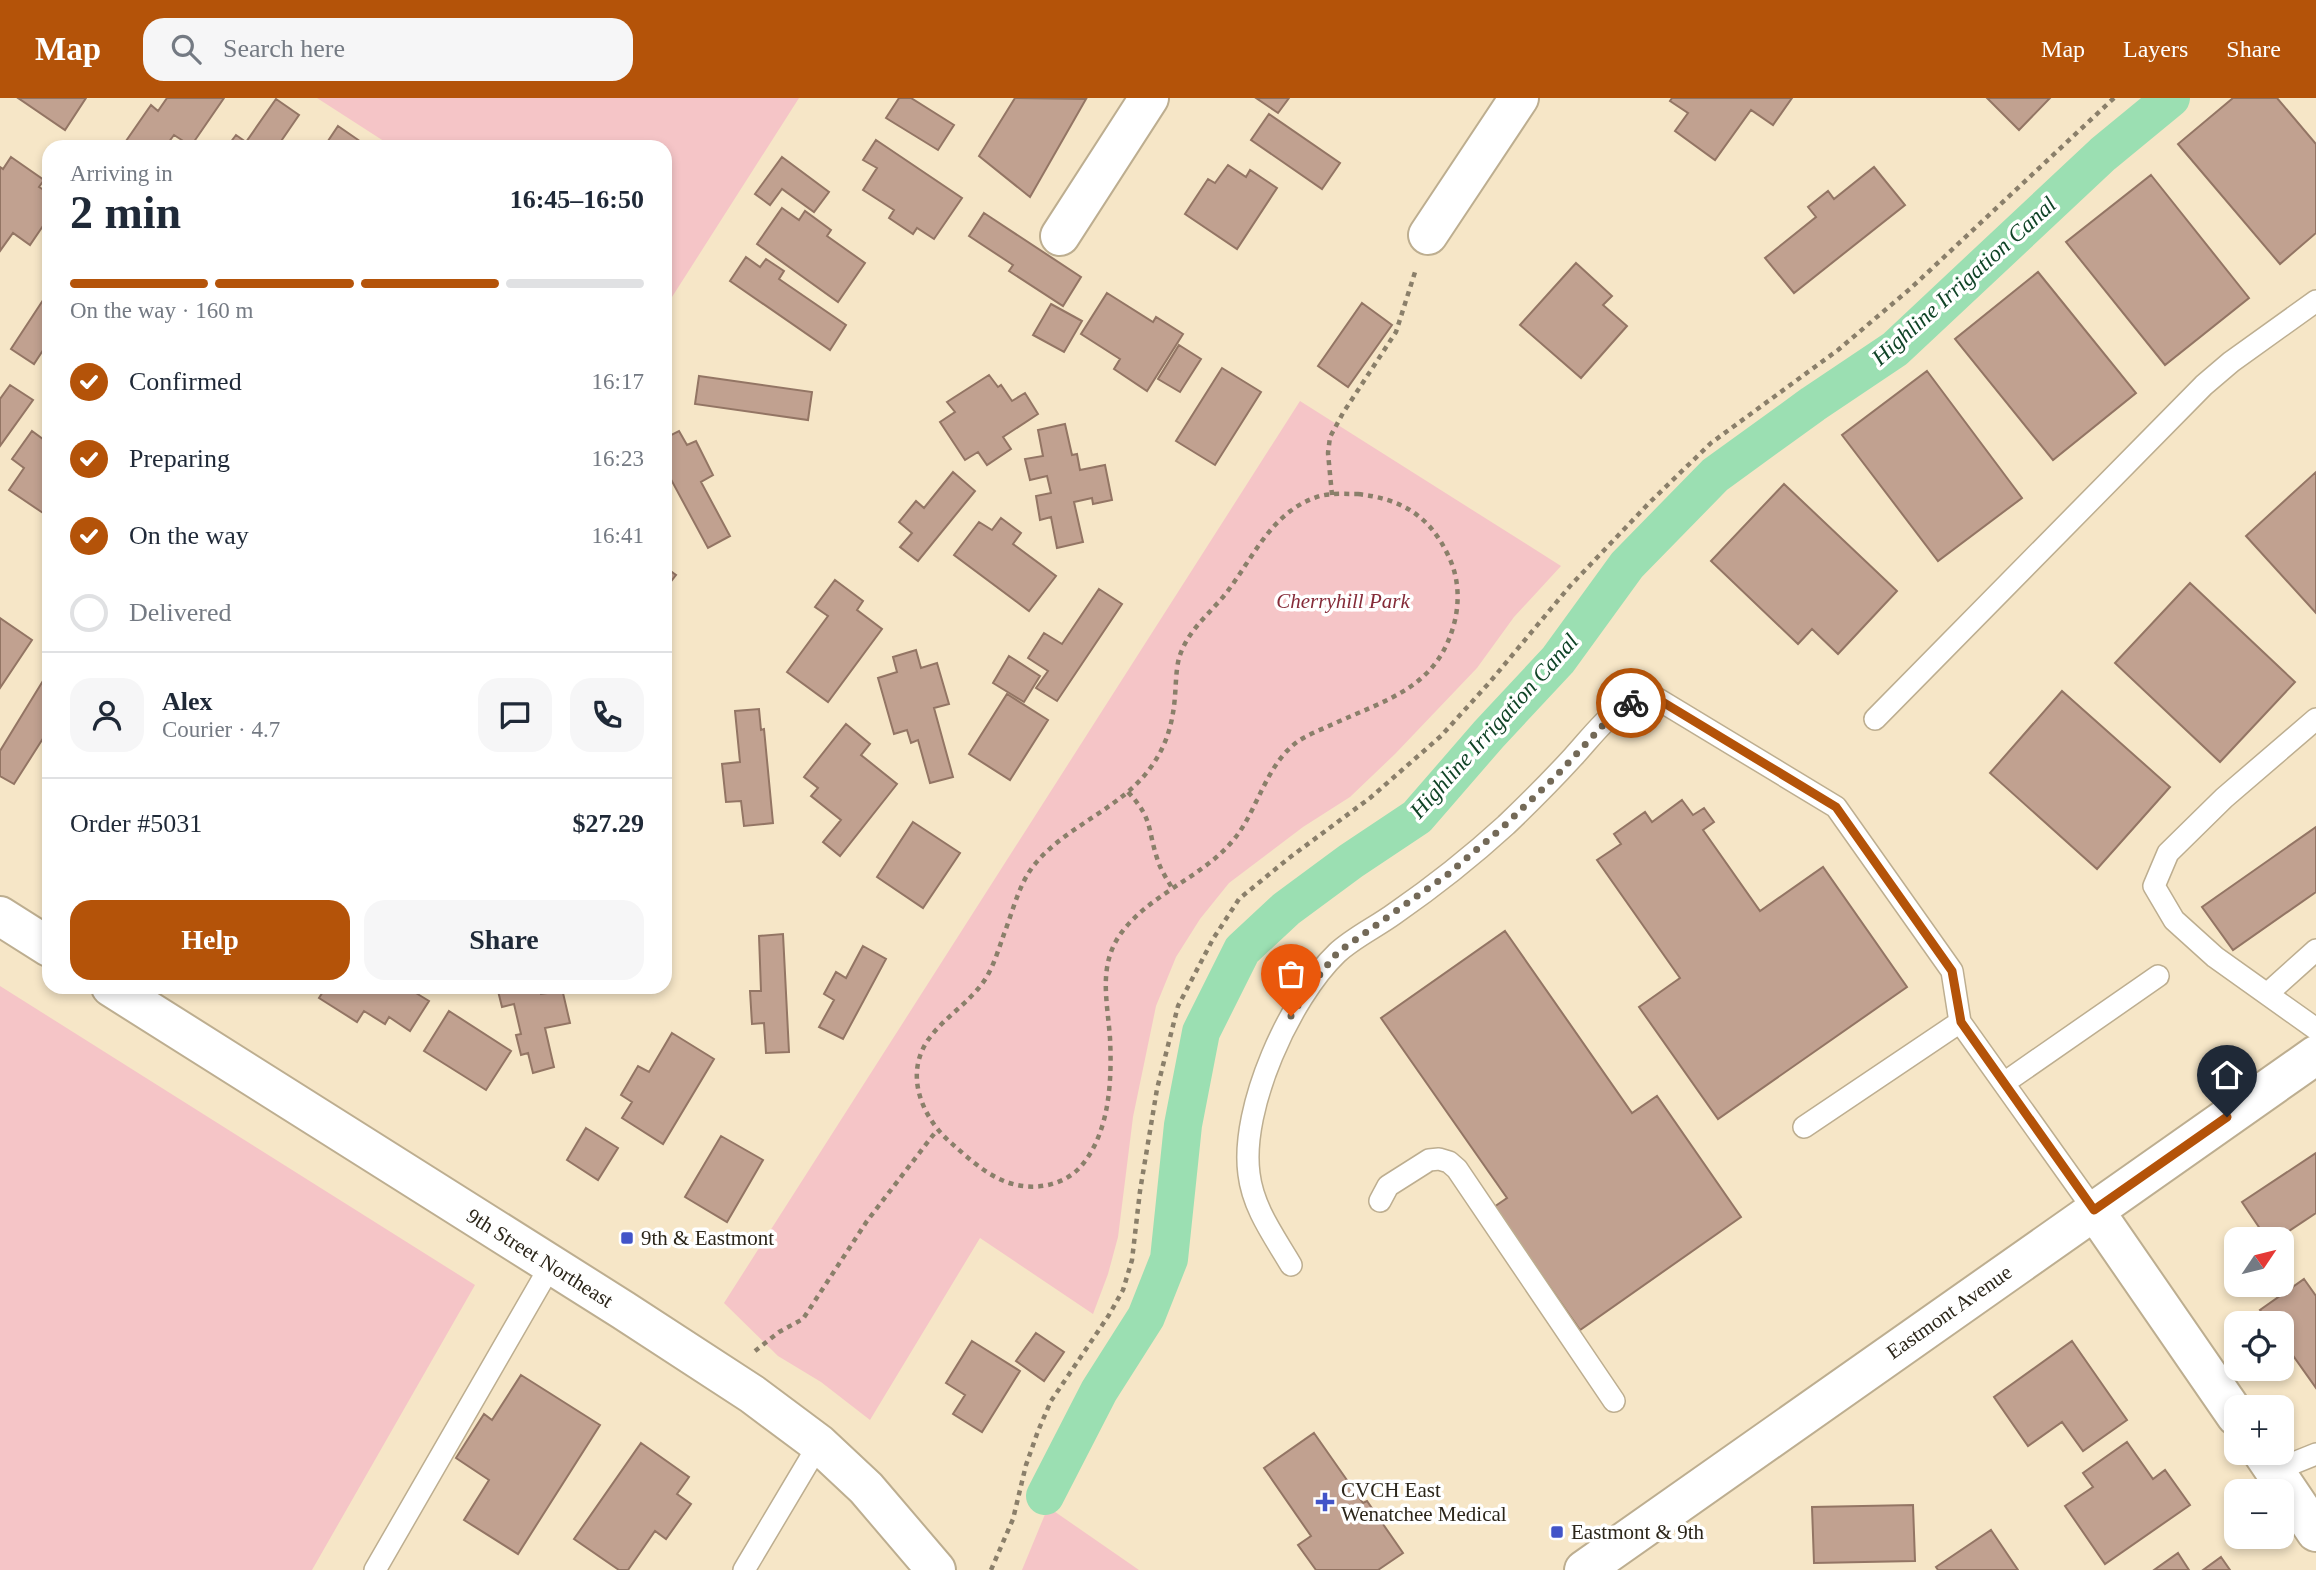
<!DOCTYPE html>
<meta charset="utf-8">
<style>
:root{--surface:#fff;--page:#f6f6f7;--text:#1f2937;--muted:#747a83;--line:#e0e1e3;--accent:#b45309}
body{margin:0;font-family:"Times New Roman",serif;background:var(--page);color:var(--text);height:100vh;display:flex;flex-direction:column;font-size:26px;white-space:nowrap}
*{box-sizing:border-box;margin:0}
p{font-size:23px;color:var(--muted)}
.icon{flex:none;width:38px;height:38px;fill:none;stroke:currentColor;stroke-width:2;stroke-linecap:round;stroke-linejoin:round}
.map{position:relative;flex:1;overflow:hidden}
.panel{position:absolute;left:42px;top:42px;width:630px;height:854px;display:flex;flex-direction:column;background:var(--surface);border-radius:21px;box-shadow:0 4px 10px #0003}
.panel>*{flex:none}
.needle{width:46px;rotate:55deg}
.controls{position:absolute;left:2224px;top:1129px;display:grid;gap:14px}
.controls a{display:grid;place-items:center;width:70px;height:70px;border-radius:14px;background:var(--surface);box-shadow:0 4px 10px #0003;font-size:35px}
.pin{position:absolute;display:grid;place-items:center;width:60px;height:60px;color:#fff;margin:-72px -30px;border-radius:50% 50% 50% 0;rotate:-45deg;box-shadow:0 0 7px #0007}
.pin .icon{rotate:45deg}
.courier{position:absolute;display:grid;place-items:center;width:70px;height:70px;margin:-35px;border:5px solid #b45309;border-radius:50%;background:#fff;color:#222;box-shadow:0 2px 9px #0007}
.head em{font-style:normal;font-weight:700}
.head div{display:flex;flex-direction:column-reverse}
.head{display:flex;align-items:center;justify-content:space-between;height:119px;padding:0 28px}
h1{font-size:46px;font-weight:700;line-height:52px}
.bar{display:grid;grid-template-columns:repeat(4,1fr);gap:10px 7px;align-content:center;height:84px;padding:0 28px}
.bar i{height:9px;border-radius:5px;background:var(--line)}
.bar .on{background:var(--accent)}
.bar p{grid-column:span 4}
.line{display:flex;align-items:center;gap:18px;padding:0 28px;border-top:2px solid var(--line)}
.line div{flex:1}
.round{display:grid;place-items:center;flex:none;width:74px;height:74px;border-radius:21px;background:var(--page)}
ol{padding:0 28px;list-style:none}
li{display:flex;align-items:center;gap:21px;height:77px}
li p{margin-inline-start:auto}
li .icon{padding:7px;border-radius:50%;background:var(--accent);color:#fff;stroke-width:4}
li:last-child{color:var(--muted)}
li i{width:38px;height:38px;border:4px solid var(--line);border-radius:50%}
.primary-button{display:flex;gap:14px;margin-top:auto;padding:14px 28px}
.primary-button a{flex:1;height:80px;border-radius:21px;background:var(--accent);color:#fff;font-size:28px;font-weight:700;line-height:80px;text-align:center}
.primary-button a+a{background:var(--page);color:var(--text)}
header{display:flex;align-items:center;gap:42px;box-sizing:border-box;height:98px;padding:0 35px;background:var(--accent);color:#fff}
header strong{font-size:33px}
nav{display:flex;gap:38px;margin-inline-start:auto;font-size:24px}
.search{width:490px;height:63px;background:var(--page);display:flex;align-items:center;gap:18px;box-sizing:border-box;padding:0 24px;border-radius:21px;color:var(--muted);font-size:26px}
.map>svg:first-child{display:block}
.green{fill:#f5c5c7}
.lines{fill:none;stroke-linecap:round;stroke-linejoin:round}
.canal{stroke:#9bdfb2;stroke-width:38}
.building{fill:#c1a190;stroke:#937564;stroke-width:2}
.service-casing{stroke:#bdae90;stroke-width:24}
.minor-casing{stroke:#bdae90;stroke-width:42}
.secondary-casing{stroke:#bdae90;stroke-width:42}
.path{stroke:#8a7f6a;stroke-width:4.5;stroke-dasharray:5 5;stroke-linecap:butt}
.service{stroke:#fff;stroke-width:21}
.minor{stroke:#fff;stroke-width:38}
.secondary{stroke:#fff;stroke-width:38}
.done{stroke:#736957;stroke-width:7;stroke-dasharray:0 12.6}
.route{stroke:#b45309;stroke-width:9}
.poi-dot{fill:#4254c8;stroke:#fff;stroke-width:2.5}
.labels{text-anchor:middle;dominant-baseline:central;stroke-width:7;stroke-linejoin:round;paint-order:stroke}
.park-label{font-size:21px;font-style:italic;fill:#852b38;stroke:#fff}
.poi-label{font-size:21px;fill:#2c261a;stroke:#fff;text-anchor:start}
.street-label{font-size:21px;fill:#2c261a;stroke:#fff}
.water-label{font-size:23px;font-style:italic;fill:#104427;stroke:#fff}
</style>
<header>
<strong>Map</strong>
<div class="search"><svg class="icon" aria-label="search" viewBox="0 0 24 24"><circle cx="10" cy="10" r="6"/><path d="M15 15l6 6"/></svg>Search here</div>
<nav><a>Map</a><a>Layers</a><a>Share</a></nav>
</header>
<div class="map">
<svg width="2316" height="1472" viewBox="0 0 2316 1472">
<rect width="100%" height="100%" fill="#f6e6c7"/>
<!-- green -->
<path class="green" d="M 317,0 L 799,0 L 665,210 L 665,49 L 393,49 Z
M 1300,303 L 1561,468 L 1514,519 L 1477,570 L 1395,656 L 1350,699 L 1303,729 L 1229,785 L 1200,821 L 1176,859 L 1156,908 L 1133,1019 L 1118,1139 L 1108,1176 L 1093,1216 L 980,1140 L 870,1322 L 821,1284 L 778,1258 L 724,1205 Z
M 0,888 L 475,1187 L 312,1472 L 0,1472 Z
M 1048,1409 L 1139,1472 L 1022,1472 Z"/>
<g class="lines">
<!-- canal -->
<path class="canal" d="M 1045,1398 L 1099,1293 L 1146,1219 L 1169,1161 L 1183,1027 L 1201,934 L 1242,852 L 1286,811 L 1351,763 L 1417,719 L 1489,636 L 1558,562 L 1627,467 L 1715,377 L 1813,306 L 1895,251 L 2103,56 L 2171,0"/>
</g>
<!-- building -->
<path class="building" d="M 18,0 L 86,0 L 65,32 Z
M 167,0 L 224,0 L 191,48 L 174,37 L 165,49 L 134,49 L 126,43 L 151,7 L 158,13 Z
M 899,0 L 911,0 L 954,27 L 938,52 L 886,20 Z
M 1015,0 L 1086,1 L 1030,99 L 979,58 Z
M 1256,0 L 1289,0 L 1278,15 Z
M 1672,0 L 1792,0 L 1773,27 L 1751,12 L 1715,62 L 1675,33 L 1688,15 L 1670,3 Z
M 1987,0 L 2050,0 L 2019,32 Z
M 2233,0 L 2277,0 L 2316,46 L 2316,135 L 2280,166 L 2178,46 Z
M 276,1 L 299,17 L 277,49 L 227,49 L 236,37 L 246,44 Z
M 1269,16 L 1340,65 L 1322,91 L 1251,42 Z
M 338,28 L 364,46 L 362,49 L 324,49 Z
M 876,42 L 962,100 L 934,141 L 917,130 L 913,136 L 889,120 L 894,112 L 863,92 L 877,70 L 863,62 Z
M 11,59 L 44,82 L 39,89 L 49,95 L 49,119 L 30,147 L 13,135 L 0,153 L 0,69 L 3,71 Z
M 782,59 L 829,94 L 814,114 L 782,91 L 770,107 L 755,96 Z
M 1228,67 L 1246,79 L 1250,72 L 1277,90 L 1237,151 L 1185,116 L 1208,81 L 1215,85 Z
M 1874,69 L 1905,107 L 1794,195 L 1765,160 L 1816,119 L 1808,109 L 1828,93 L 1834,101 Z
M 2151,77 L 2249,200 L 2165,267 L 2066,144 Z
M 782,110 L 799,122 L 805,113 L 831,132 L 827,138 L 865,165 L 838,204 L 757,146 Z
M 984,115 L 1081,179 L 1063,208 L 1009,173 L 1013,167 L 969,138 Z
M 746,159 L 760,169 L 766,161 L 784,173 L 779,181 L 846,227 L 830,252 L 730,183 Z
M 1576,165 L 1612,198 L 1603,207 L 1627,228 L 1581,280 L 1520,227 Z
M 2038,174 L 2136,295 L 2053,362 L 1955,241 Z
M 49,193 L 49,243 L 34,266 L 11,251 Z
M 1107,195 L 1153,224 L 1156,219 L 1183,236 L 1147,293 L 1114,271 L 1120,261 L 1081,236 Z
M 1362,205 L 1392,227 L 1348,289 L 1318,268 Z
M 1051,206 L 1082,223 L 1064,254 L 1033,237 Z
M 1179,247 L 1201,261 L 1180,294 L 1158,281 Z
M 1222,270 L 1261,294 L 1215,367 L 1176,343 Z
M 1927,273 L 2022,400 L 1938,463 L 1842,337 Z
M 989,277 L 998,289 L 1001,287 L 1012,303 L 1025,295 L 1038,316 L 1003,339 L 1011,351 L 987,367 L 978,354 L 965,362 L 940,324 L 955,314 L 947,304 Z
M 699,278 L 812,294 L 808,322 L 695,306 Z
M 10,287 L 33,302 L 0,348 L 0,301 Z
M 1065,326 L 1072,357 L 1077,356 L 1080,372 L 1105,367 L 1112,402 L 1093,406 L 1092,400 L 1074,404 L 1083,444 L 1057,450 L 1051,419 L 1040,422 L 1036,398 L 1051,395 L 1047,378 L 1030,382 L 1025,361 L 1043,358 L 1038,332 Z
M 32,333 L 43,341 L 49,333 L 49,407 L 43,415 L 9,392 L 24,370 L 12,361 Z
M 679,333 L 687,347 L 696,343 L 713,377 L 701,384 L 730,438 L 708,450 L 667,374 L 665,375 L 665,340 Z
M 953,374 L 975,393 L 918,463 L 900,449 L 912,435 L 899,424 L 916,403 L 924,410 Z
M 2316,374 L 2316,515 L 2246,438 Z
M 1784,386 L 1897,493 L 1838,556 L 1812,531 L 1798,546 L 1711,463 Z
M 1001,420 L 1021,435 L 1013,446 L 1056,478 L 1029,513 L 954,457 L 979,424 L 992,432 Z
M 665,469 L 676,477 L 665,491 Z
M 835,482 L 863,503 L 857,512 L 882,531 L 828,604 L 787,574 L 828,518 L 815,509 Z
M 2190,485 L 2295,584 L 2220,664 L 2115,565 Z
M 1099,491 L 1122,506 L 1057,603 L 1036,590 L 1048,573 L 1028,560 L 1044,535 L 1062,546 Z
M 0,520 L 32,542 L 0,590 Z
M 916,552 L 921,570 L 937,565 L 949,606 L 934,610 L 953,679 L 930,685 L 918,642 L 911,645 L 907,632 L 894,636 L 878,580 L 897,574 L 893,559 Z
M 1009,558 L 1040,578 L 1024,604 L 993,585 Z
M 49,573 L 49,631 L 14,686 L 0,678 L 0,653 Z
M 2062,593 L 2170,689 L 2097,771 L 1990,675 Z
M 1007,596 L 1048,622 L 1010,682 L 969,656 Z
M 759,611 L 761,632 L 764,631 L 773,725 L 744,728 L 741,703 L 726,704 L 722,666 L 740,664 L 735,613 Z
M 846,626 L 870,646 L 861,657 L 897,686 L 840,758 L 823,744 L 841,722 L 811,698 L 818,690 L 804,679 Z
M 1682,702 L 1693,717 L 1704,710 L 1714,724 L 1703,732 L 1760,813 L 1823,769 L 1907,889 L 1718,1021 L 1639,909 L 1680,880 L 1597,762 L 1621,746 L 1614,736 L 1645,714 L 1652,724 Z
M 913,724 L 960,755 L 923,810 L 877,779 Z
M 2316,729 L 2316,794 L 2233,852 L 2202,809 Z
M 1505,833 L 1632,1015 L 1657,998 L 1741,1119 L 1580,1232 L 1494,1109 L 1507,1100 L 1381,920 Z
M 783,836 L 789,954 L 766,955 L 764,925 L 752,926 L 750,893 L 761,893 L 759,838 Z
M 863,848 L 886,861 L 843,941 L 819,929 L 834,902 L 824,896 L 836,874 L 846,880 Z
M 326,889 L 406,889 L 429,903 L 410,933 L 389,919 L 385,926 L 364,913 L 357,924 L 319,900 Z
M 497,889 L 539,889 L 541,896 L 548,895 L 546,889 L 580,889 L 580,891 L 563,895 L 570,925 L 545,930 L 554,969 L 533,975 L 528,955 L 521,957 L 516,937 L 521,936 L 514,906 L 502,909 Z
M 449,913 L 511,953 L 486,992 L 424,953 Z
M 672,935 L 714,961 L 663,1046 L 622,1020 L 632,1004 L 621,997 L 638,968 L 649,974 Z
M 586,1030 L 618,1050 L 598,1082 L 567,1062 Z
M 721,1038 L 763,1062 L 727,1124 L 685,1099 Z
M 2316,1055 L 2316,1115 L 2277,1141 L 2267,1141 L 2242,1104 Z
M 2304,1181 L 2316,1198 L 2316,1290 L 2282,1242 L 2282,1225 L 2270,1225 L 2260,1212 Z
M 1036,1235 L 1064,1254 L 1044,1283 L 1016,1263 Z
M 972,1243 L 1020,1273 L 982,1334 L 953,1316 L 965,1297 L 946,1285 Z
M 2072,1243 L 2127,1322 L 2083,1353 L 2062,1324 L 2028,1348 L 1994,1299 Z
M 521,1277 L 600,1327 L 518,1456 L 464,1422 L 489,1382 L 456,1360 L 484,1316 L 492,1322 Z
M 1314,1335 L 1363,1405 L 1367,1403 L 1403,1455 L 1378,1472 L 1316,1472 L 1298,1447 L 1311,1438 L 1264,1370 Z
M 2127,1344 L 2153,1381 L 2165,1372 L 2190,1407 L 2105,1466 L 2065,1408 L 2093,1389 L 2083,1375 Z
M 641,1345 L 689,1379 L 677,1396 L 691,1406 L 666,1441 L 655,1433 L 628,1472 L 619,1472 L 574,1441 Z
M 1913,1407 L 1915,1463 L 1814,1465 L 1812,1409 Z
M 1991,1432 L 2018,1472 L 1938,1472 L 1936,1469 Z
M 2178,1455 L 2189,1472 L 2154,1472 Z
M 2221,1459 L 2230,1472 L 2203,1472 Z"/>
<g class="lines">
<!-- service casing -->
<g class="service-casing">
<path id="service" d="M 1875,621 L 2204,287 L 2231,264 L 2316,203
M 2316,621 L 2224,700 L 2168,755 L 2154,788 L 2174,822 L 2215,859 L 2316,931
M 2267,896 L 2316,852
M 2004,985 L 2158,878
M 1804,1029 L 1960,924
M 1380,1103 L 1388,1088 L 1429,1062 L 1439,1061 L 1449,1064 L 1457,1071 L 1614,1303
M 1291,1167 C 1274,1138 1253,1110 1249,1076 C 1240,1010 1290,900 1337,855 C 1353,840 1376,829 1394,816 C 1433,789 1471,759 1506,727 C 1529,705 1552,682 1573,659 C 1587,644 1601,625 1617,613 C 1628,603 1642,601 1656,600 L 1836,709 L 1952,873 L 1960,924 L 2094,1112
M 2274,1373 L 2316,1356
M 375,1472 L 551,1167
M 744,1472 L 819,1346"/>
</g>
<!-- minor casing -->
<g class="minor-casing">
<path id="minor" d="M 1428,137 L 1519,0
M 1060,138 L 1149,0"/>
</g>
<!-- secondary casing -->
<g class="secondary-casing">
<path id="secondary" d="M 0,818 L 49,849
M 111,889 L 623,1212 L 752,1296 L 819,1346 L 866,1390 L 936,1472
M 2094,1112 L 2236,1318
M 2262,1354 L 2316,1434
M 1584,1472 L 2316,957"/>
</g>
<!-- path -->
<path class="path" d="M 1358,396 C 1401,401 1429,417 1448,457 C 1458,477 1460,500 1455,522 C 1439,590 1387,601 1331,627 C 1320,632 1307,637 1297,644 C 1266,667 1258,711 1235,740 C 1206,777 1156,793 1125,830 C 1097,864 1107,899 1110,940 C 1112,982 1110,1033 1082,1067 C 1064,1089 1030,1094 1004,1083 C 984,1075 966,1058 950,1044 C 922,1019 904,977 928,942 C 944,919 971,904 986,880 C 994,867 999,850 1004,836 C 1013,813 1019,785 1035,766 C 1067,727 1121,711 1151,669 C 1167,647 1173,624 1175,598 C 1176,585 1176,572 1179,560 C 1187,534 1206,519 1223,499 C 1253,462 1270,413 1320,398 C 1332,395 1346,396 1358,396 Z
M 1332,397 L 1328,355 L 1330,339 L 1343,315 L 1396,234 L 1416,171
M 1128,694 C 1153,721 1147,729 1157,760 C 1160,771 1167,781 1172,790
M 755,1253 L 779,1234 L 803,1221 L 867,1123 L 937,1032
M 991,1472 L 1013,1421 L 1026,1367 L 1038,1333 L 1051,1303 L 1109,1217 L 1123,1192 L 1132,1162 L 1140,1093 L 1157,991 L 1178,908 L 1213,841 L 1239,801 L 1289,760 L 1370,700 L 1441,638 L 1489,585 L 1570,488 L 1650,404 L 1711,345 L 1838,252 L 1911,190 L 2114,0"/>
<!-- service -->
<use href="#service" class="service"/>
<!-- minor -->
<use href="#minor" class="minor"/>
<!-- secondary -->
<use href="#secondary" class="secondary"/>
</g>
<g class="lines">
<!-- done -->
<path class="done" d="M 1291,918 L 1313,885 L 1338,854 L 1447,777 L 1503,729 L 1557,677 L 1617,612 L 1631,605"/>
<!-- route -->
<path class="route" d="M 1631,605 L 1656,600 L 1836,709 L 1952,873 L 1961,924 L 2094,1112 L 2227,1019"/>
</g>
<!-- markers -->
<g class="poi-dot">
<rect x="620" y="1133" width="14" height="14" rx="3.5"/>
<path d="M1321.5 1393.5h7v7h7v7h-7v7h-7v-7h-7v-7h7z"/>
<rect x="1550" y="1427" width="14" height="14" rx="3.5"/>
</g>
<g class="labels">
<!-- park labels -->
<g class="park-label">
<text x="1343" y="503">Cherryhill Park</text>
</g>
<!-- poi labels -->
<g class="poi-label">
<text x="641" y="1140">9th &amp; Eastmont</text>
<text x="1341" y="1392">CVCH East<tspan x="1341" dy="24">Wenatchee Medical</tspan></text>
<text x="1571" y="1434">Eastmont &amp; 9th</text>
</g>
<!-- street labels -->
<g class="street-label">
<text transform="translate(540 1160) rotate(32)">9th Street Northeast</text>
<text transform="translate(1949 1214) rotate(-35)">Eastmont Avenue</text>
</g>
<!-- water labels -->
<g class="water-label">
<text transform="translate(1964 183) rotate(-42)">Highline Irrigation Canal</text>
<text transform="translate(1494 628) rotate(-48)">Highline Irrigation Canal</text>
</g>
</g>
</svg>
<div class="controls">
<a><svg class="needle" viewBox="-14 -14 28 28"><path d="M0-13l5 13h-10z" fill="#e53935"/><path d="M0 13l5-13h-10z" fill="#747a83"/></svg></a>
<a><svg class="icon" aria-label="locate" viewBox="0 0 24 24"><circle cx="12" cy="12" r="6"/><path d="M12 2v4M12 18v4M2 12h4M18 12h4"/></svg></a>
<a>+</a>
<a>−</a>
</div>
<div class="pin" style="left:1291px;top:918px;background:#ea580c"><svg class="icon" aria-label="bag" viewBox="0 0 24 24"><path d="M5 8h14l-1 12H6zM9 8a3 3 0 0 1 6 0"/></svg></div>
<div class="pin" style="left:2227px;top:1019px;background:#1f2937"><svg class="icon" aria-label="home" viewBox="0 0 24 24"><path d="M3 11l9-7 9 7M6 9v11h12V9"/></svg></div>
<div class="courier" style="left:1631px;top:605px"><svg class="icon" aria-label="bike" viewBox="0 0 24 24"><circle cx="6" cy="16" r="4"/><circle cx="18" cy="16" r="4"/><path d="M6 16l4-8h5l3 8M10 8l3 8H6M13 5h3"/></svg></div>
<section class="panel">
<div class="head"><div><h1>2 min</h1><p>Arriving in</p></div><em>16:45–16:50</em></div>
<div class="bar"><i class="on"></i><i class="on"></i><i class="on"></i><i></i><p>On the way · 160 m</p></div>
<ol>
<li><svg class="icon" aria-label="check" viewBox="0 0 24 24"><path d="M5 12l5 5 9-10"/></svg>Confirmed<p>16:17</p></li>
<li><svg class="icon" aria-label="check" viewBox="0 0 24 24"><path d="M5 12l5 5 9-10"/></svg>Preparing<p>16:23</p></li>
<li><svg class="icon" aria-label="check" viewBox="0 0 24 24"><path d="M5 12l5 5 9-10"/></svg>On the way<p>16:41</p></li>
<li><i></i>Delivered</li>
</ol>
<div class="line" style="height:126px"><a class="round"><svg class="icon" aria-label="person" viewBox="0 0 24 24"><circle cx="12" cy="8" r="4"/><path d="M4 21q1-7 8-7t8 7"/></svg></a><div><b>Alex</b><p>Courier · 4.7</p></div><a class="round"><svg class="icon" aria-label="chat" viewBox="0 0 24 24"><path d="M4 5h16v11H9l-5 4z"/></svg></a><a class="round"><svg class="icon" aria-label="phone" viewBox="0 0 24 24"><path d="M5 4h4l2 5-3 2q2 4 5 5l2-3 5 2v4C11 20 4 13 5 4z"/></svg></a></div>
<div class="line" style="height:91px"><div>Order #5031</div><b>$27.29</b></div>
<div class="primary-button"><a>Help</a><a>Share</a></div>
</section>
</div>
